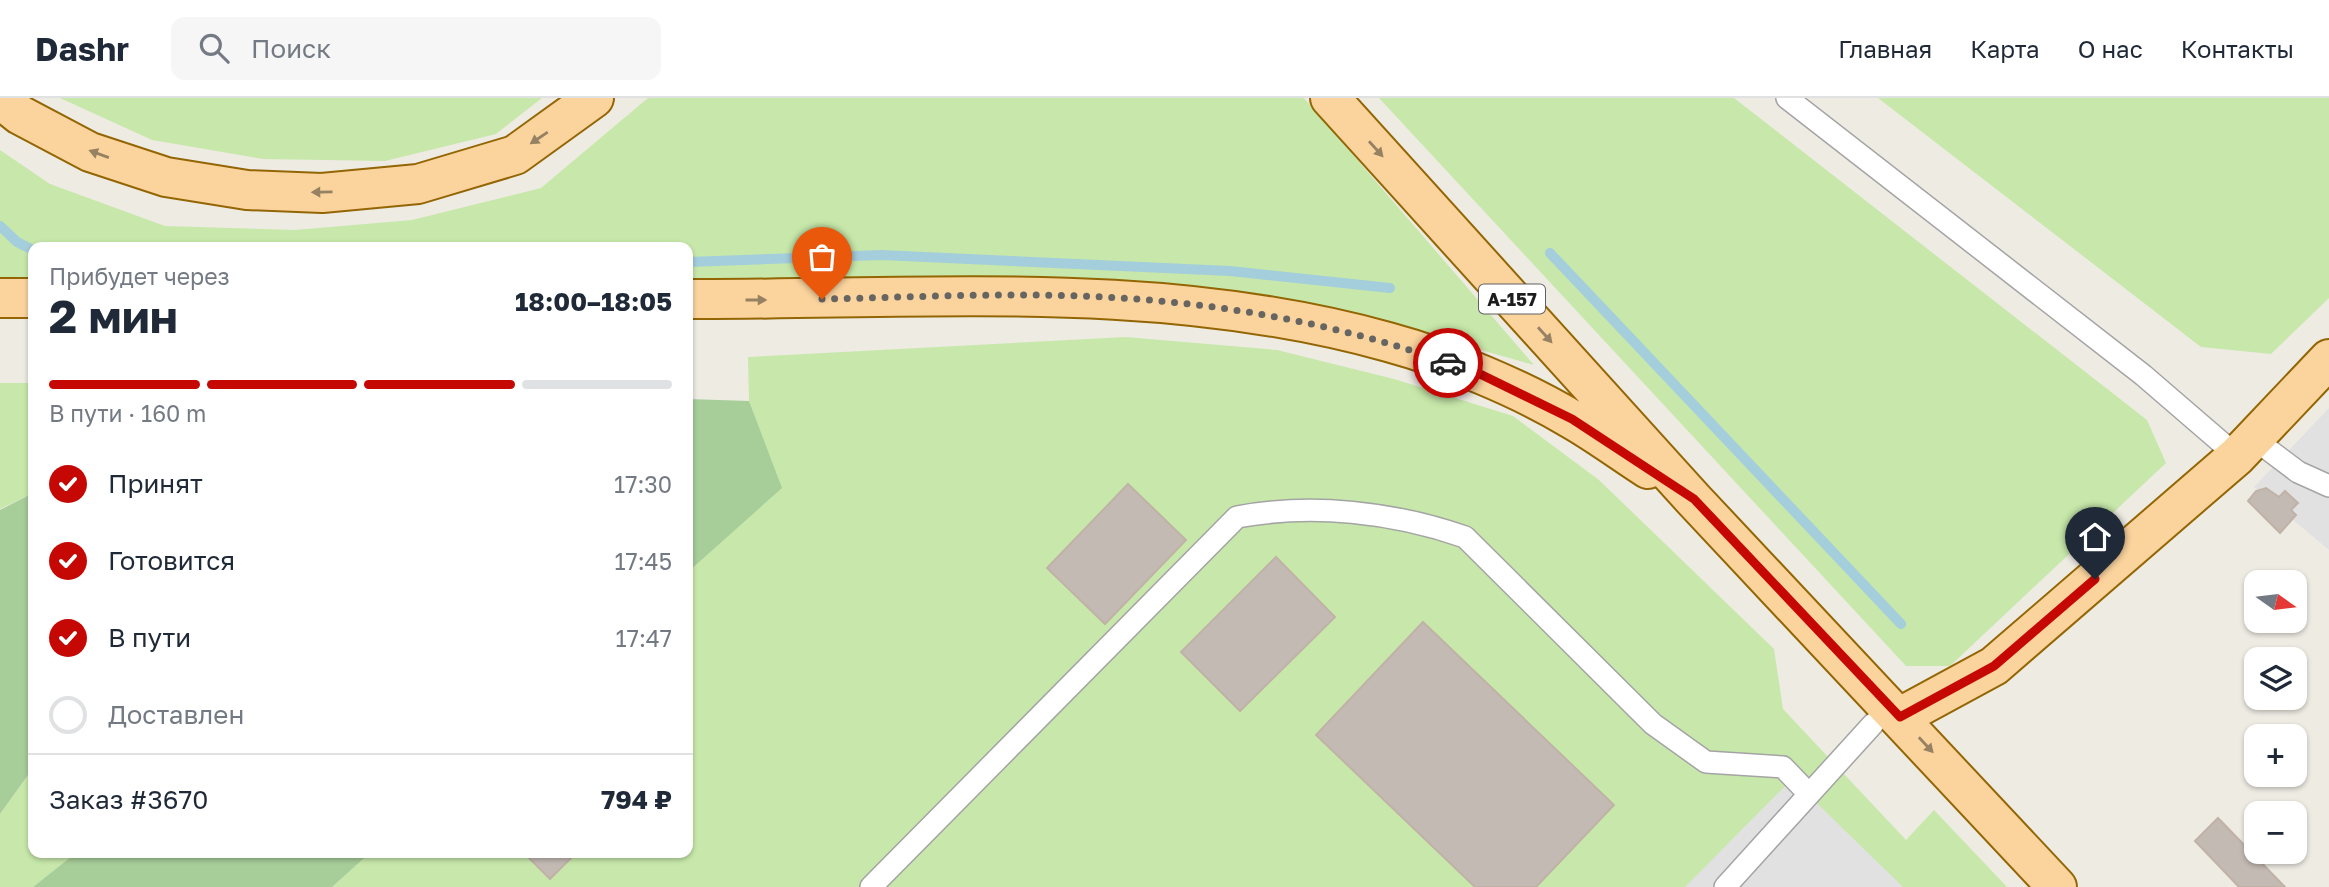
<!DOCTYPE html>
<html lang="ru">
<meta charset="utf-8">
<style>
:root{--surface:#fff;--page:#f6f6f7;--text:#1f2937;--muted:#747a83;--line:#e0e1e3;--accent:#c60804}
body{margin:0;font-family:"Golos Text",sans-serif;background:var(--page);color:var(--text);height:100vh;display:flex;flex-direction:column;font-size:26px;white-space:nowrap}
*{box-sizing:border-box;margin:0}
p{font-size:23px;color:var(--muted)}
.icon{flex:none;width:38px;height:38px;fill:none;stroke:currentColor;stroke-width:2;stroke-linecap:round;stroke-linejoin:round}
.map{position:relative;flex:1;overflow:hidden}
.drawer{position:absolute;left:28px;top:144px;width:665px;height:616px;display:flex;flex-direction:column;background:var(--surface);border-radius:14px;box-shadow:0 2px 5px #0004}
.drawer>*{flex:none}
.needle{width:46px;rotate:104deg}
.tools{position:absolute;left:2244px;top:472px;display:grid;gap:14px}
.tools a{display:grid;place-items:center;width:63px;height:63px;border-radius:14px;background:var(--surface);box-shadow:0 2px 5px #0004;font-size:35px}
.pin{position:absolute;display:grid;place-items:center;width:60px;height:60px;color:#fff;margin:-72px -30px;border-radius:50% 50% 50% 0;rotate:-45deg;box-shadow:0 0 7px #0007}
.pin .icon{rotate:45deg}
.courier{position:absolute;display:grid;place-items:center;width:70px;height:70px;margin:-35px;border:5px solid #c60804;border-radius:50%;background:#fff;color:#222;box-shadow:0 2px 9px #0007}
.head em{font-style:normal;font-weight:700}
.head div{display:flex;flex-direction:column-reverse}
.head{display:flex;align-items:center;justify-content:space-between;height:119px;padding:0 21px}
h1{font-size:46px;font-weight:700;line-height:52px}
.bar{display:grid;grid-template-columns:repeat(4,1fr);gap:10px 7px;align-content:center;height:84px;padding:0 21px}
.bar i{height:9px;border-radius:5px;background:var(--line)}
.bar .selected{background:var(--accent)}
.bar p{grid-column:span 4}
.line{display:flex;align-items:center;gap:18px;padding:0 21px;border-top:2px solid var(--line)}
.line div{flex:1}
ol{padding:0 21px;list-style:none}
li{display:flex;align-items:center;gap:21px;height:77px}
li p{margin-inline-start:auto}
li .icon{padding:7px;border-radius:50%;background:var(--accent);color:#fff;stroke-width:4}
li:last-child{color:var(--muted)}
li i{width:38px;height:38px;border:4px solid var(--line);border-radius:50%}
header{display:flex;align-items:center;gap:42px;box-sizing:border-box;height:98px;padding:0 35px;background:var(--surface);border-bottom:2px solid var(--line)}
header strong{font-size:33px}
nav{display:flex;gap:38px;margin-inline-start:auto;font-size:24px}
.search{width:490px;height:63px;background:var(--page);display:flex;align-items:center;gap:18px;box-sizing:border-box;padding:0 24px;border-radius:14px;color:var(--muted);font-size:26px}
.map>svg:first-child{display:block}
.grass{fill:#c7e8aa}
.forest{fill:#a7cd99}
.parking{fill:#e1e1e1}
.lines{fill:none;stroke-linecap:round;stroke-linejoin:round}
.stream{stroke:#a4cedb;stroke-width:10}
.building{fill:#c3bab3;stroke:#c0b2a6;stroke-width:2}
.service-casing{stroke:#a4a4a4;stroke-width:24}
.primary-casing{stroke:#936603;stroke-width:42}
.service{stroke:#fff;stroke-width:21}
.primary{stroke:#fad39d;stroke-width:38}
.oneway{fill:#978163}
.done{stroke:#666562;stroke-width:7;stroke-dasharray:0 12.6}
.route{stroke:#c60804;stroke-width:9}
.labels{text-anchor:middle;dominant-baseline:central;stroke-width:6;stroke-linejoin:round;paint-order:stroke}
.shield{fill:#fff;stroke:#616161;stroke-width:2}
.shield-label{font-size:18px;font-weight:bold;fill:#1d1d1d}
</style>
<header>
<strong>Dashr</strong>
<div class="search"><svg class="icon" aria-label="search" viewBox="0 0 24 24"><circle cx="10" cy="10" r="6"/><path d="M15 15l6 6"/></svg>Поиск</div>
<nav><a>Главная</a><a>Карта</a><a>О нас</a><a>Контакты</a></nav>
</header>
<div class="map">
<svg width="2329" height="789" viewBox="0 0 2329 789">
<rect width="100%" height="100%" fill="#eeebe3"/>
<!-- grass -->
<path class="grass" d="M 60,0 L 542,0 L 496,36 L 385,63 L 263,61 L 152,42 Z
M 648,0 L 1304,0 L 1534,267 L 1411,232 L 1244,195 L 875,183 L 688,185 L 688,149 L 33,149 L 33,188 L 0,188 L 0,52 L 50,86 L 165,128 L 295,132 L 412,122 L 541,90 Z
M 1379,0 L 1734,0 L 2147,322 L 2166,365 L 1950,568 L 1906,568 Z
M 1878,0 L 2329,0 L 2329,200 L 2271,256 L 2201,249 Z
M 1126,239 L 1277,252 L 1394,281 L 1513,318 L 1599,382 L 1774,551 L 1783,611 L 1906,742 L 1934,712 L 2007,789 L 332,789 L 371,754 L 688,754 L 688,474 L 781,390 L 749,303 L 748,259 Z
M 0,285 L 33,285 L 33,395 L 0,411 Z
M 33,670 L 33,754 L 77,754 L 33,789 L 0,789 L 0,716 Z"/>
<!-- forest -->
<path class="forest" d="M 688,301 L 749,303 L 782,390 L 688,474 Z
M 33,395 L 33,670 L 0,716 L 0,412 Z
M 77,754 L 371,754 L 332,789 L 33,789 Z"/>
<!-- parking -->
<path class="parking" d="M 2329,310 L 2329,452 L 2254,389 Z
M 1792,681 L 1903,789 L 1685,789 Z"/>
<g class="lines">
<!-- stream -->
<path class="stream" d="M 0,128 L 17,144 L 33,152
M 1550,155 L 1901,526
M 688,164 L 881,157 L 1230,173 L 1390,190"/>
</g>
<!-- building -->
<path class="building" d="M 1128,386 L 1186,442 L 1105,526 L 1047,470 Z
M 2266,390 L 2279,399 L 2285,393 L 2298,405 L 2291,412 L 2296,417 L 2280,435 L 2248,403 L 2256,393 Z
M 1276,459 L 1335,519 L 1240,613 L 1181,554 Z
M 1423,524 L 1614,707 L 1536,789 L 1475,789 L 1316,637 Z
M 2218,720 L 2285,789 L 2239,789 L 2195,743 Z
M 523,754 L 577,754 L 550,781 Z"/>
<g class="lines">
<!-- service casing -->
<g class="service-casing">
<path id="service" d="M 1787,0 L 2143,277 L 2237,358
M 2253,340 L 2298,374 L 2329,388
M 871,789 L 1237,419 C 1312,405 1393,414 1465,439 L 1653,626 L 1706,664 L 1783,669 L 1808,695
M 1725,789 L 1873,626"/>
</g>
<!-- primary casing -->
<g class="primary-casing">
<path id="primary" d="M 1330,0 L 1694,402 L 2057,789
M 0,1 L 20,17 L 90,54 L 166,79 L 247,92 L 322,95 L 418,86 L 515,57 L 594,0
M 0,200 L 33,200
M 688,201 C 922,202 1159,180 1388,244 C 1447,260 1520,290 1573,322 C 1599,337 1623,355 1648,371
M 1900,619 L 1994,568 L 2237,358 L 2329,261"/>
</g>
<!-- service -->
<use href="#service" class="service"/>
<!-- primary -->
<use href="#primary" class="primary"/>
</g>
<!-- one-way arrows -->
<defs><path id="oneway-solid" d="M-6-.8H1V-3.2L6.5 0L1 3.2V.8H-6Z" transform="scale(1.75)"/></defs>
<g class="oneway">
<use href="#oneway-solid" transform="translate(539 40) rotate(146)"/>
<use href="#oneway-solid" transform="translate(1376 51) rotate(48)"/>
<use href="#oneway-solid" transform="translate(99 56) rotate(-160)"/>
<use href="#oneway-solid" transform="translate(322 94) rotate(179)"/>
<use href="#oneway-solid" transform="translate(756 202)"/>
<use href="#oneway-solid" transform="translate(1545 237) rotate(48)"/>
<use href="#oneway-solid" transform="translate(1926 647) rotate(47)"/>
</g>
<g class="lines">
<!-- done -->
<path class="done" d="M 822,201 C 927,199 1032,193 1136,201 C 1242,209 1348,229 1448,265"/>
<!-- route -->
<path class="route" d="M 1448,265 L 1482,277 L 1572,321 L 1694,401 L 1900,619 L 1994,568 L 2095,481"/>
</g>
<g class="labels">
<!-- shield labels -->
<rect class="shield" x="1479" y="186.5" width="66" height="29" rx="5"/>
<g class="shield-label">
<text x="1512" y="201">А-157</text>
</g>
</g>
</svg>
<div class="tools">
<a><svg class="needle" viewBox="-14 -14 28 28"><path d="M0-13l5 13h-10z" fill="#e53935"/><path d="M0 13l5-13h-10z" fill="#747a83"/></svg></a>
<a><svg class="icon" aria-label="layers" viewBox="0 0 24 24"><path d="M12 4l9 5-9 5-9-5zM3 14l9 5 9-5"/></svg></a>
<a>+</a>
<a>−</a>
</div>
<div class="pin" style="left:822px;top:201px;background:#ea580c"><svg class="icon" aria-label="bag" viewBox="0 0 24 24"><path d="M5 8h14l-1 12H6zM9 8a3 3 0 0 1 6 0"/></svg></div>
<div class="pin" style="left:2095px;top:481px;background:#1f2937"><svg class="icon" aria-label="home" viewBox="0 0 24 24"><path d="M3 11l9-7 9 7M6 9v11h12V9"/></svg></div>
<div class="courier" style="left:1448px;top:265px"><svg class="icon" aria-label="car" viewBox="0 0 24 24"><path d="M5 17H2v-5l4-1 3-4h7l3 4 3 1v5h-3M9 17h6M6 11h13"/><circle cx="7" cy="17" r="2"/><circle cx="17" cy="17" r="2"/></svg></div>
<section class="drawer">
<div class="head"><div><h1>2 мин</h1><p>Прибудет через</p></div><em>18:00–18:05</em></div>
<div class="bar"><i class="selected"></i><i class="selected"></i><i class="selected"></i><i></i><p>В пути · 160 m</p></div>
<ol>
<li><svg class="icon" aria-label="check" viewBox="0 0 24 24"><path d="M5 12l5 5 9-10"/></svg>Принят<p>17:30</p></li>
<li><svg class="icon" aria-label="check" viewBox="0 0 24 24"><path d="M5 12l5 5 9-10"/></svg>Готовится<p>17:45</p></li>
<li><svg class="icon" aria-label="check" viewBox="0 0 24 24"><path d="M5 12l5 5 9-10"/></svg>В пути<p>17:47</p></li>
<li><i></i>Доставлен</li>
</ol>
<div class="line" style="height:91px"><div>Заказ #3670</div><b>794 ₽</b></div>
</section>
</div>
